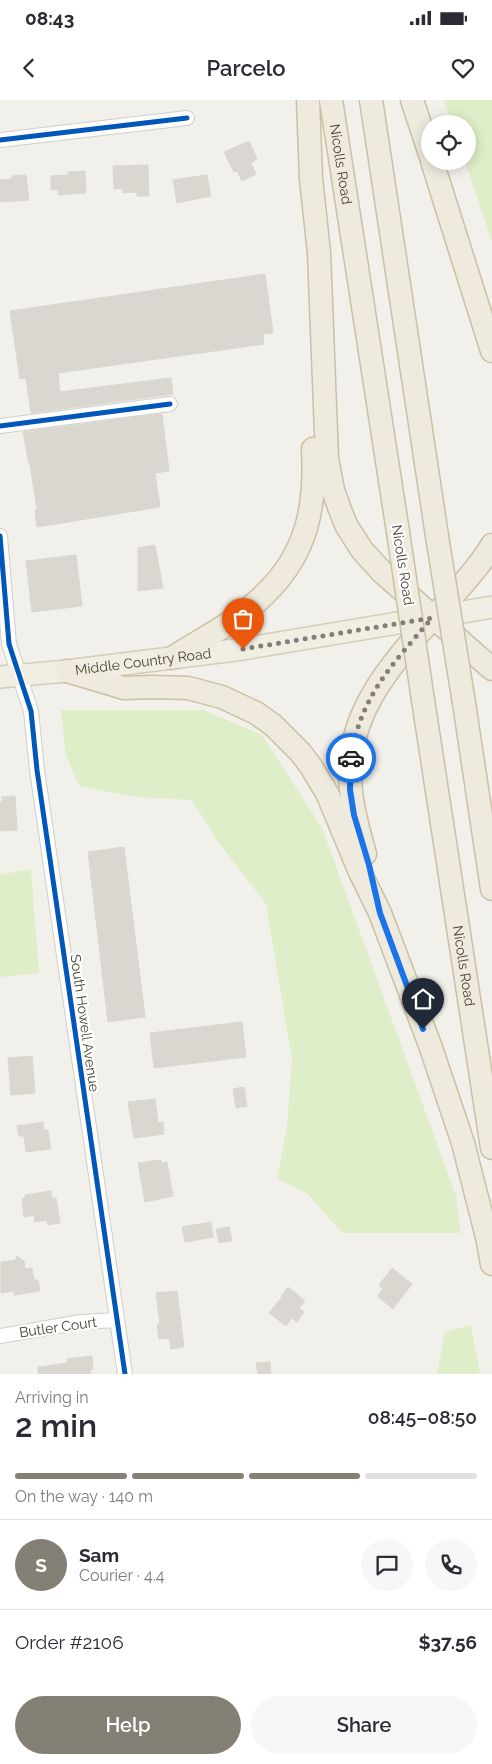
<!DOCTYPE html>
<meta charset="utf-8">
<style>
:root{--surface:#fff;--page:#f7f7f7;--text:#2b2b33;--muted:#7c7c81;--line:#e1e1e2;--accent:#847f74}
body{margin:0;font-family:Raleway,sans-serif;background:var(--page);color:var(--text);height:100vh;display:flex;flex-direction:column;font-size:19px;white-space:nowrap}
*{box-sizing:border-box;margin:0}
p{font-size:16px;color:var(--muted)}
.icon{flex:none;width:28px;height:28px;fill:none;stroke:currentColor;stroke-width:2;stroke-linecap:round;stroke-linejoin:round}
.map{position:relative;height:1274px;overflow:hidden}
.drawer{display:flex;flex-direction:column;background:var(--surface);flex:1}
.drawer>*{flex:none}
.fabs{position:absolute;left:421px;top:15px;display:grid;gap:10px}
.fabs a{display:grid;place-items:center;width:55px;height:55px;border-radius:50%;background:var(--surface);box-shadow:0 2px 12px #0003;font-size:25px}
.pin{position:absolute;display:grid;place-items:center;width:42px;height:42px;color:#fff;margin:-51px -21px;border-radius:50% 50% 50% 0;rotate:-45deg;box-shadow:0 0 5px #0007}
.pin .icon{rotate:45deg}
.courier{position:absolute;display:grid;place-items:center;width:50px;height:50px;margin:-25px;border:4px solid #1a73e8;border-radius:50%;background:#fff;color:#222;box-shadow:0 1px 6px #0007}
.summary em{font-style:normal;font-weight:600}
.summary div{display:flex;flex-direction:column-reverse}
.summary{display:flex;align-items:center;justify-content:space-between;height:85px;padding:0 15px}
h1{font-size:32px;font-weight:600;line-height:38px}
.bar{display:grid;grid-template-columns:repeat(4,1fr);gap:8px 5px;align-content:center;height:60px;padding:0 15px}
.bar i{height:6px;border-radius:4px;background:var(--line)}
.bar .selected{background:var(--accent)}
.bar p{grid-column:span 4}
.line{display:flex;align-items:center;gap:12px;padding:0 15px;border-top:1px solid var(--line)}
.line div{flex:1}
.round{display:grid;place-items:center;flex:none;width:52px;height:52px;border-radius:26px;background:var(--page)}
.button{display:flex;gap:10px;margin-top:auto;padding:10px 15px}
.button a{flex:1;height:58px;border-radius:30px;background:var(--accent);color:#fff;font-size:20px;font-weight:600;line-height:58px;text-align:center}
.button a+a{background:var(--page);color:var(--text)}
.status{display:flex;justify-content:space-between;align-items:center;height:35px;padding:0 25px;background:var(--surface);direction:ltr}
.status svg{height:14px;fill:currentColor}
header{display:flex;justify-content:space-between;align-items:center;height:65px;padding:0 15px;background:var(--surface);font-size:22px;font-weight:600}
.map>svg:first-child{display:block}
.green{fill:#deeec8}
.building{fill:#dad7d1;stroke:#dad7d0}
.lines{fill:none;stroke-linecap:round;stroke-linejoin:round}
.minor-casing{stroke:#d0cec8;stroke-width:16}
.primary-casing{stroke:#d6cdb6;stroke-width:24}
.trunk-casing{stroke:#ccbfa3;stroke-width:25}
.minor{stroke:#fdfdfc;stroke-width:14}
.primary{stroke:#f1eee4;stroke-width:21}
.trunk{stroke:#efeade;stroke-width:22}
.trunk-bridge-casing{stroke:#ccbfa3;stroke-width:25;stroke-linecap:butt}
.trunk-bridge{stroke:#efeade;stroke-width:22}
.cycleway-casing{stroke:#fff;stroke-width:8}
.cycleway{stroke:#0057b8;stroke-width:5}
.done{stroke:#847f74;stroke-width:5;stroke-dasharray:0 9}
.route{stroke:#1a73e8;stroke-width:6}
.labels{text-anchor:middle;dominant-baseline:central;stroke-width:4.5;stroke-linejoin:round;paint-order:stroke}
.street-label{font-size:14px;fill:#494235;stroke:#fff}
</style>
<div class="status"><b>08:43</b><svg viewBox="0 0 49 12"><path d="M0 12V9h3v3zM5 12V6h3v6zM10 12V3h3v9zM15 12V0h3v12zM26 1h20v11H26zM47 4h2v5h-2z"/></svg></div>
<header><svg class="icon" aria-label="back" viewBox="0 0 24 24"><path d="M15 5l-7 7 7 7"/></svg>Parcelo<svg class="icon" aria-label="heart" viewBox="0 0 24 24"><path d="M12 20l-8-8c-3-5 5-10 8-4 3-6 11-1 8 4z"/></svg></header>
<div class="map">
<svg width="492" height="1274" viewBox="0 0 492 1274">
<rect width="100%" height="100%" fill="#f2f0ea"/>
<!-- green -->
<path class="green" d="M 444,0 L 492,0 L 492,142 L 465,61 L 468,61 L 468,24 L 452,24 Z
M 61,610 L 203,610 L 262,635 L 322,728 L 456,1096 L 461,1133 L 342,1133 L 308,1094 L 277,1078 L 287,1027 L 292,960 L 266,804 L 217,740 L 192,700 L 136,697 L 79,686 L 66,655 Z
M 31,769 L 39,873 L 0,877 L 0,775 Z
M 471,1225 L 480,1274 L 437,1274 L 445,1232 Z"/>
<!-- building -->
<path class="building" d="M 249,41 L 257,59 L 251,63 L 256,74 L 242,81 L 237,71 L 234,72 L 224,52 Z
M 148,65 L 149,96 L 137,96 L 137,92 L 123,93 L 123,88 L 114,89 L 113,66 Z
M 85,71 L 86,93 L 59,95 L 58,90 L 51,90 L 51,76 L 68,75 L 68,72 Z
M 26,75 L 29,100 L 0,102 L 0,80 L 12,79 L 12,76 Z
M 207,75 L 211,96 L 177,103 L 173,80 Z
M 265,174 L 273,233 L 263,234 L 264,244 L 58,273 L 60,292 L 171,278 L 173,294 L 31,313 L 26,278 L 20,279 L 10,211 Z
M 162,314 L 169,371 L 155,373 L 160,407 L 37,427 L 35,410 L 37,410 L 30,364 L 29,364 L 23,332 Z
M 155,445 L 163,488 L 138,491 L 138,448 Z
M 76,455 L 82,506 L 32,512 L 26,461 Z
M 15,696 L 17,730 L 0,731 L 0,702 L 2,702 L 2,697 Z
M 124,747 L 145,917 L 108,922 L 88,752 Z
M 242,922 L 246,957 L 154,968 L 150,933 Z
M 32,956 L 35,993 L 11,995 L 8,958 Z
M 244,987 L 247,1006 L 236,1008 L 233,989 Z
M 155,999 L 158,1023 L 163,1022 L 164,1034 L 134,1038 L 128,1002 Z
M 43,1022 L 44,1030 L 48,1030 L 51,1049 L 26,1052 L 24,1036 L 19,1036 L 17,1026 Z
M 161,1060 L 161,1063 L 167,1062 L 173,1096 L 145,1102 L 138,1063 Z
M 51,1091 L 52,1099 L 56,1098 L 60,1123 L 48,1125 L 47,1120 L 35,1122 L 34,1115 L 24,1117 L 22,1099 L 25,1098 L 25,1095 Z
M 211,1122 L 213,1137 L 185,1142 L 182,1127 Z
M 229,1127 L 232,1141 L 219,1143 L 216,1129 Z
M 17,1156 L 24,1161 L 25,1169 L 32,1168 L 34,1180 L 38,1180 L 40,1191 L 14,1195 L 14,1191 L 1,1193 L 1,1162 L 15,1160 Z
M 392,1168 L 412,1184 L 393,1209 L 377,1196 L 383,1189 L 379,1185 Z
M 288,1187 L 305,1201 L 299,1208 L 304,1212 L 297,1222 L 292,1218 L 286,1226 L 269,1213 L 282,1197 L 281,1196 Z
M 177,1191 L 184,1247 L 171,1249 L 169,1238 L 159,1239 L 157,1225 L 160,1225 L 156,1193 Z
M 92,1256 L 93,1269 L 90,1270 L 91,1274 L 38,1274 L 38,1267 L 68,1263 L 67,1259 Z
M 270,1262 L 271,1274 L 258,1274 L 256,1263 Z"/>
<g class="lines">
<!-- minor casing -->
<g class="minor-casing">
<path id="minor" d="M 0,40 L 187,18
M 0,326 L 170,304
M 0,436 L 9,544 L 31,611 L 37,670 L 125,1274
M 0,1236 L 81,1222 L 117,1220"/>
</g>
<!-- primary casing -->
<g class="primary-casing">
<g id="primary">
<path id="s1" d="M 0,577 L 67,571 L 243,549 L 492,507"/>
</g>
</g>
<!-- trunk casing -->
<g class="trunk-casing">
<g id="trunk">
<path d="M 308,0 L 311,78 L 319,153 L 327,358 L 333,390 L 339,407 L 346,425 L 362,450 L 382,472 L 492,569"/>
<path id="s2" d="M 331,0 L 398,432"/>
<path d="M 371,0 L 437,436"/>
<path d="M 412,0 L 430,54"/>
<path d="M 432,61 L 492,251"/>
<path d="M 172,558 C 203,538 240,520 266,493 C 308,452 316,405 313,349"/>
<path d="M 67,571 L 124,588 L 151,587 L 188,588 L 222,597 L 256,613 L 273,625 L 300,652 L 310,665 L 327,693 L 359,770 L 380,813 L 430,945 L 463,1043 L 487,1137 L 492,1164"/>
<path id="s3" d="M 423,600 L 492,1048"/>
<path d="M 464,603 L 492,789"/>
<path d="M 365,754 C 359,733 353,712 351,691 C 342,615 393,562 440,510 C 458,489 478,469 492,445"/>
</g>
</g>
<!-- minor -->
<use href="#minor" class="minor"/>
<!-- primary -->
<use href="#primary" class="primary"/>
<!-- trunk -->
<use href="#trunk" class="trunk"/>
<!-- trunk-bridge casing -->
<g class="trunk-bridge-casing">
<path id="trunk-bridge" d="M 398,432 L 423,600
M 437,436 L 464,603"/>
</g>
<!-- trunk-bridge -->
<use href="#trunk-bridge" class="trunk-bridge"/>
<!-- cycleway casing -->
<g class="cycleway-casing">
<path id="cycleway" d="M 0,40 L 187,18
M 0,326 L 170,304
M 0,436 L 9,544 L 31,611 L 37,670 L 125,1274"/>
</g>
<!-- cycleway -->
<use href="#cycleway" class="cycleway"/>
</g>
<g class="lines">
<!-- done -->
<path class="done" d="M 243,549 L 432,518 C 393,564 360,596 351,658"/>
<!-- route -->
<path class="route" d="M 351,658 L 350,690 L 354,715 L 369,765 L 380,813 L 423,929"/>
</g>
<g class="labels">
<!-- street labels -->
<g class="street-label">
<text stroke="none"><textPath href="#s2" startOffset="65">Nicolls Road</textPath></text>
<text transform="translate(403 465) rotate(81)">Nicolls Road</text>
<text stroke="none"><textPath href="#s1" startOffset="144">Middle Country Road</textPath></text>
<text stroke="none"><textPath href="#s3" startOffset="269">Nicolls Road</textPath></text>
<text transform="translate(85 923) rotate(82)">South Howell Avenue</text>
<text transform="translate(58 1227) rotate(-8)">Butler Court</text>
</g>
</g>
</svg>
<div class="fabs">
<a><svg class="icon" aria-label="locate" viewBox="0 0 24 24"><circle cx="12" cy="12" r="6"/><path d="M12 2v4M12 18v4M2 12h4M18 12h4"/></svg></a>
</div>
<div class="pin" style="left:243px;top:549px;background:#ea580c"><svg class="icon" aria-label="bag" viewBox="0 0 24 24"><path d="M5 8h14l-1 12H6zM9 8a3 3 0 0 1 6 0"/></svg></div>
<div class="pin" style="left:423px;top:929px;background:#1f2937"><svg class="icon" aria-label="home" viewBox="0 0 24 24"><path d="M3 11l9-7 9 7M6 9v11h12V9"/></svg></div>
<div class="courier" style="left:351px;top:658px"><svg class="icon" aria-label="car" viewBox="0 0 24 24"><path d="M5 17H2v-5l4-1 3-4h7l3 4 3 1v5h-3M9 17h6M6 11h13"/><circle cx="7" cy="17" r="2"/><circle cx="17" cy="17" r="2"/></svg></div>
</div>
<section class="drawer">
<div class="summary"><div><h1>2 min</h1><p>Arriving in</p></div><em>08:45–08:50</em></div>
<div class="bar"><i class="selected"></i><i class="selected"></i><i class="selected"></i><i></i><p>On the way · 140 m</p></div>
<div class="line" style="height:90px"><b class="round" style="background:var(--accent);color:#fff">S</b><div><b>Sam</b><p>Courier · 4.4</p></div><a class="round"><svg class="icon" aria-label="chat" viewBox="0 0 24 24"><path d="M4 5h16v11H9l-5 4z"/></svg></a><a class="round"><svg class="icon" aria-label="phone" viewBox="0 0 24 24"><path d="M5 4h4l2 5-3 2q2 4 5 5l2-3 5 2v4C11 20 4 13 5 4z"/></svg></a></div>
<div class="line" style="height:65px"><div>Order #2106</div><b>$37.56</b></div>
<div class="button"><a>Help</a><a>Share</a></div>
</section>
